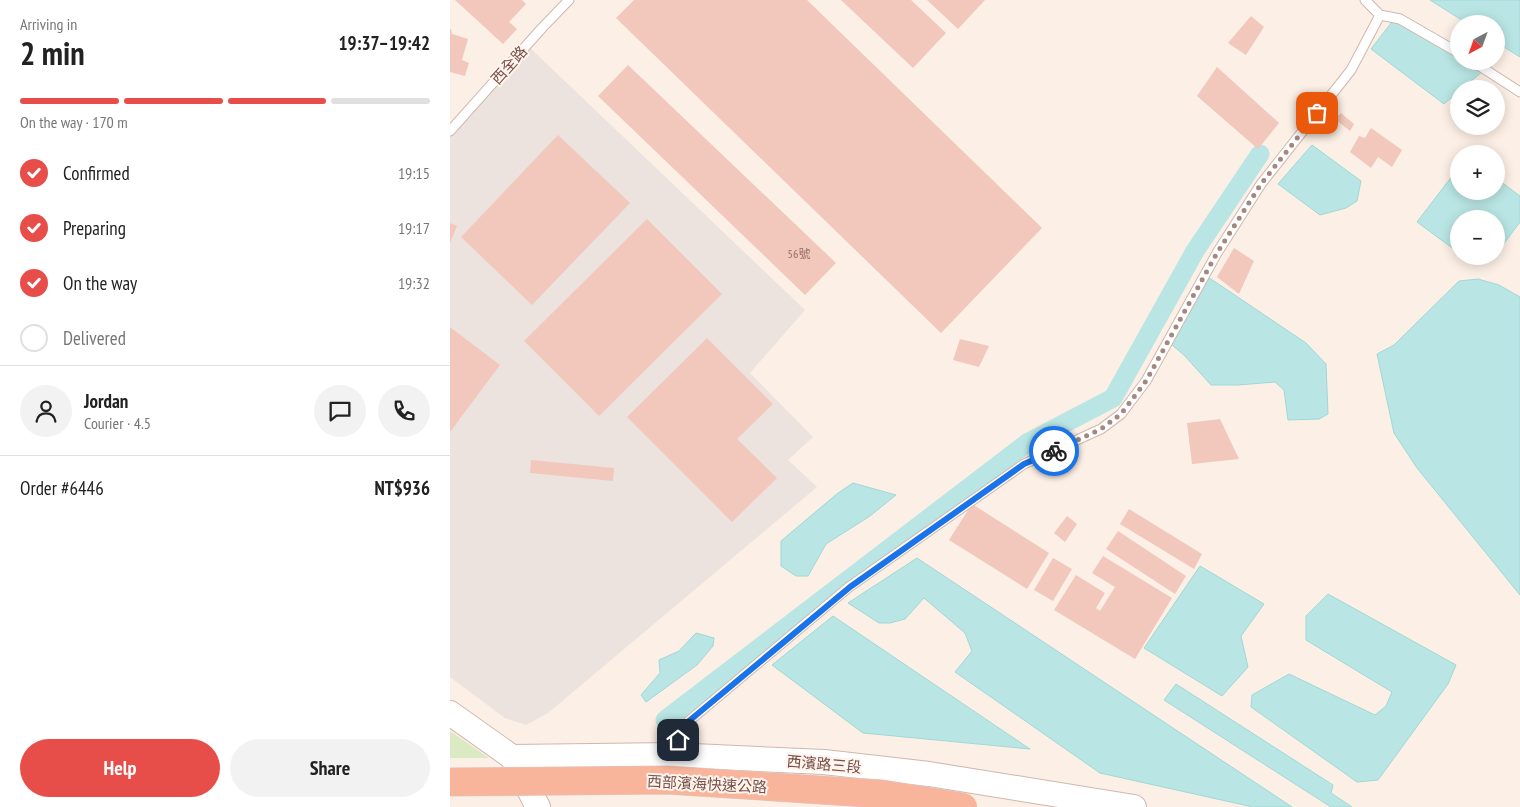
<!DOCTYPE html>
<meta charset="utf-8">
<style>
:root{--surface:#fff;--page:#f2f2f2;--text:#222;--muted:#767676;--line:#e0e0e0;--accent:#e74e4a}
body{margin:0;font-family:"PT Sans Narrow","Noto Sans TC",sans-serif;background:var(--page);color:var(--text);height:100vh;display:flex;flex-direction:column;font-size:19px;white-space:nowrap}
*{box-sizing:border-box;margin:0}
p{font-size:16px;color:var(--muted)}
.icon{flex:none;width:28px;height:28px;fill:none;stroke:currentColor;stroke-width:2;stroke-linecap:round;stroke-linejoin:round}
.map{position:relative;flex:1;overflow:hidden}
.panel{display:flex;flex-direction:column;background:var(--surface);width:450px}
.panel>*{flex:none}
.needle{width:32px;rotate:221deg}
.fabs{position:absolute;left:1000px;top:15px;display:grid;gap:10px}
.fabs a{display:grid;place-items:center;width:55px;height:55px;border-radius:50%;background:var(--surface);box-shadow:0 2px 12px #0003;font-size:25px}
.pin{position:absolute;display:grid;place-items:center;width:42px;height:42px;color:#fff;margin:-21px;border-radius:10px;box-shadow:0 2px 8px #0006}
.courier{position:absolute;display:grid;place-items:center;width:50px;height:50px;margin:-25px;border:4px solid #1a73e8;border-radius:50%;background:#fff;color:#222;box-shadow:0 1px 6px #0007}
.summary em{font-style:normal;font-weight:700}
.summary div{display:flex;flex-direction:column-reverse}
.summary{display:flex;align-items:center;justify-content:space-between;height:85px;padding:0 20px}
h1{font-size:32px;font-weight:700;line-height:38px}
.bar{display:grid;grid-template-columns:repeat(4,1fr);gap:8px 5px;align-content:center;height:60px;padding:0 20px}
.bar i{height:6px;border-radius:4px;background:var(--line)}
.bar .selected{background:var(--accent)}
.bar p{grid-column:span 4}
.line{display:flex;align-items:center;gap:12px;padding:0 20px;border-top:1px solid var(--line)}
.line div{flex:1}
.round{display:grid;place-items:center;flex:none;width:52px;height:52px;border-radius:26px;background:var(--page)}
ol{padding:0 20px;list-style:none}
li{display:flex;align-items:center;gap:15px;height:55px}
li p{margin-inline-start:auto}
li .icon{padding:5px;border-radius:50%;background:var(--accent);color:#fff;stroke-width:4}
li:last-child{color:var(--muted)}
li i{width:28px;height:28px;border:2px solid var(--line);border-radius:50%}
.cta{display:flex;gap:10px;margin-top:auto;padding:10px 20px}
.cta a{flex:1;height:58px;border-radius:30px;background:var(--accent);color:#fff;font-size:20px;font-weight:700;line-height:58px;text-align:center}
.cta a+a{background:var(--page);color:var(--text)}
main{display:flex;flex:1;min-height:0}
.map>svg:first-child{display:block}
.industrial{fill:#ece3df}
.green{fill:#dbeac3}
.water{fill:#b9e6e4;stroke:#9fd8d6}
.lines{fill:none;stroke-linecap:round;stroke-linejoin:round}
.canal{stroke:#b9e6e4;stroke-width:19}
.building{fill:#f2c7bc}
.service-casing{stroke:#d0b7ae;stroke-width:11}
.tertiary-casing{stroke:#d0b7ae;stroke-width:26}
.service{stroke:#fff;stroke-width:9}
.tertiary{stroke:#fff;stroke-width:24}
.trunk-bridge-casing{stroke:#d8cecc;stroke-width:29;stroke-linecap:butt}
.trunk-bridge{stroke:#f9b49c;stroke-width:28}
.done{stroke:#a48880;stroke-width:5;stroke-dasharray:0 9}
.route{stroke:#1a73e8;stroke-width:6}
.labels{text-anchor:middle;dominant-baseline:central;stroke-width:4;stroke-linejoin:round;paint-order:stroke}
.number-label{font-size:12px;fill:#946e66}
.street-label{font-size:15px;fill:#75514a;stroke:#fff3eb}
</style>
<main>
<section class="panel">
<div class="summary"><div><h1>2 min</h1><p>Arriving in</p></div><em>19:37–19:42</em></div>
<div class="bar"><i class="selected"></i><i class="selected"></i><i class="selected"></i><i></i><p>On the way · 170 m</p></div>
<ol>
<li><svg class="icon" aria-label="check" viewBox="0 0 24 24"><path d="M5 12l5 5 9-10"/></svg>Confirmed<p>19:15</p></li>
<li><svg class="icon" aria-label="check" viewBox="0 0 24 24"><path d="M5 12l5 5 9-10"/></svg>Preparing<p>19:17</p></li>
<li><svg class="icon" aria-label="check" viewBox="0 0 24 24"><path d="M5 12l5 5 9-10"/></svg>On the way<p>19:32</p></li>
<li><i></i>Delivered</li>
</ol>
<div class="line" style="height:90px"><a class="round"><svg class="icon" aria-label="person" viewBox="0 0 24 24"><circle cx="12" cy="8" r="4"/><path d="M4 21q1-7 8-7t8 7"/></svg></a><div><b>Jordan</b><p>Courier · 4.5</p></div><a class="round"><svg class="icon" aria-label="chat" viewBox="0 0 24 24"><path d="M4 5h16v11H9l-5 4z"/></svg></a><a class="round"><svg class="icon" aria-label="phone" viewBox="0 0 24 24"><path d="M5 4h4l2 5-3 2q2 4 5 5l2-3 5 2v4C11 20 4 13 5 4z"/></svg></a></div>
<div class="line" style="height:65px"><div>Order #6446</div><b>NT$936</b></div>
<div class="cta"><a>Help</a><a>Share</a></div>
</section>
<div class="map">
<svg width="1070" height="807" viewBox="0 0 1070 807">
<rect width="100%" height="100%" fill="#fcefe5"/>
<!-- industrial -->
<path class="industrial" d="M 77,45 L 355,310 L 300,373 L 363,437 L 338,460 L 367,487 L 98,713 L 76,725 L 55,718 L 0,677 L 0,132 Z"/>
<!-- green -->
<path class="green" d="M 0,731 L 39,758 L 0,758 Z"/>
<!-- water -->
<path class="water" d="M 980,0 L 1070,0 L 1070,57 L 1046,42 L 1046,24 L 1018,24 Z
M 945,18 L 1009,56 L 1009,61 L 1017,61 L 1033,71 L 1012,89 L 1009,89 L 1009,91 L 994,104 L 921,49 Z
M 862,145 L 911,181 L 907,201 L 896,208 L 870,215 L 828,184 Z
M 1009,167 L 1009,191 L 1046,191 L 1046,178 L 1070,196 L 1070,222 L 1046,254 L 1046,219 L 1009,219 L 1009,253 L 967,222 Z
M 758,277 L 856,343 L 876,364 L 878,414 L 869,419 L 838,420 L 834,390 L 825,382 L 788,385 L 761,385 L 734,355 L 721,344 Z
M 1028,279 L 1049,285 L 1070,297 L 1070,595 L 967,468 L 944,433 L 927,354 L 944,345 L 1009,281 Z
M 403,483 L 446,495 L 420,516 L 376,544 L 358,576 L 346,576 L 331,566 L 331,541 L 388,493 Z
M 467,558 L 842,807 L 803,807 L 650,773 L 505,672 L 522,651 L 515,633 L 474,598 L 455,619 L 440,623 L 429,623 L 398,603 Z
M 750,566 L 814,604 L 791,636 L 798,667 L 772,696 L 694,648 Z
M 878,594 L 1006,665 L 998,684 L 928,780 L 907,782 L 801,707 L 802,695 L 839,674 L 925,715 L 936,706 L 942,692 L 856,640 L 856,616 Z
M 383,616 L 580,749 L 413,733 L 322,665 Z
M 246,633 L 264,638 L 263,646 L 247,665 L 196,702 L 191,695 L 210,673 L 209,660 L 229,651 Z
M 726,684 L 883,785 L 881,793 L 902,807 L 881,807 L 714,700 Z"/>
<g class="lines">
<!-- canal -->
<path class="canal" d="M 215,720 L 577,443 L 663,398 L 745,251 L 810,154"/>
</g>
<!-- building -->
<path class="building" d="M 5,0 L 72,0 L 76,4 L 59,22 L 67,29 L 53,44 Z
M 184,0 L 357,0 L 592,228 L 491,333 L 166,18 Z
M 391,0 L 461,0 L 496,33 L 463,68 Z
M 477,0 L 535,0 L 508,29 Z
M 801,16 L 814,27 L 796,55 L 778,43 Z
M 0,29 L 1,29 L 2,34 L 18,39 L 12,60 L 19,63 L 15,76 L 0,72 Z
M 178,65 L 386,263 L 355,295 L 148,96 Z
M 767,67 L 829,123 L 808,149 L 747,96 Z
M 891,113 L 904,124 L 900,131 L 885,119 Z
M 921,128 L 952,150 L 942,167 L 928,157 L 921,168 L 900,152 L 909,136 L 915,138 Z
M 108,135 L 180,203 L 82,305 L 11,237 Z
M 197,219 L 272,294 L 149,416 L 74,341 Z
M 0,223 L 7,226 L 0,243 Z
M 784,248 L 804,261 L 789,294 L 767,277 Z
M 0,327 L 50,365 L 0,432 Z
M 257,338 L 323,404 L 287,439 L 327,478 L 282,522 L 177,417 Z
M 510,339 L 539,346 L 529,367 L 503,360 Z
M 770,419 L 789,459 L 742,464 L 737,423 Z
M 81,460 L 164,468 L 163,481 L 80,473 Z
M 522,504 L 599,553 L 577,589 L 499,540 Z
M 679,509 L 752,554 L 744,569 L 670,524 Z
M 617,516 L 627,524 L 615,542 L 604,533 Z
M 668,531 L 736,576 L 725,594 L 656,549 Z
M 653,556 L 722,598 L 685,659 L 604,610 L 626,575 L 655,593 L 646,608 L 650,611 L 665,587 L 642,573 Z
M 603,558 L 622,569 L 603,601 L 584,590 Z"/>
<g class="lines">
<!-- service casing -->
<g class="service-casing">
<path id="service" d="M 915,0 L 930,15 L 950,19 L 1009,53
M 1022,61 L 1070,92
M 0,131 L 92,28 L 119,0
M 222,754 L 233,726 L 399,587 L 574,464 L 651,429 L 671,414 L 696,381 L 767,253 L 811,184 L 901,70 L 930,15"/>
</g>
<!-- tertiary casing -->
<g class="tertiary-casing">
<path id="tertiary" d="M 0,713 L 62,757 L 88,807
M 62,757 L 222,755 L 374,762 L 479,774 L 684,807"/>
</g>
<!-- service -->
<use href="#service" class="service"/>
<!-- tertiary -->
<use href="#tertiary" class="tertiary"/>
<!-- trunk-bridge casing -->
<g class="trunk-bridge-casing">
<path id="trunk-bridge" d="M 0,782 L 217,780 L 432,794 L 513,807"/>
</g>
<!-- trunk-bridge -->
<use href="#trunk-bridge" class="trunk-bridge"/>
</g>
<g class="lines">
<!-- done -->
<path class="done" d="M 604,451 L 651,429 L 671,414 L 696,381 L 767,253 L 811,184 L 867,113"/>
<!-- route -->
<path class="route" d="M 228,740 L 233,726 L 400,587 L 574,464 L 604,451"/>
</g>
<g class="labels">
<!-- number labels -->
<g class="number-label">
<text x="349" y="253">56號</text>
</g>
<!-- street labels -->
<g class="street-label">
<text transform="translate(59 65) rotate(-48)">西全路</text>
<text transform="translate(374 764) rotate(5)">西濱路三段</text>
<text transform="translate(257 784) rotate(3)">西部濱海快速公路</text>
</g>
</g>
</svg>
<div class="fabs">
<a><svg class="needle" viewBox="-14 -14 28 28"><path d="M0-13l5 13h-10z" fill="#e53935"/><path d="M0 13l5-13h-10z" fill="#767676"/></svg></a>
<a><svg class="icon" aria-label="layers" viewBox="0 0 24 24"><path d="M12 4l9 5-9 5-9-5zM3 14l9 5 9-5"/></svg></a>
<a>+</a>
<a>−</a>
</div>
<div class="pin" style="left:867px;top:113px;background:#ea580c"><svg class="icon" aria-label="bag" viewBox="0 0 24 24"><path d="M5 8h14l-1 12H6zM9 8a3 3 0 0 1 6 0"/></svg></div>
<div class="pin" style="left:228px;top:740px;background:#1f2937"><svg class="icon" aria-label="home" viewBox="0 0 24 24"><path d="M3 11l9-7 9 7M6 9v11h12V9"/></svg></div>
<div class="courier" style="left:604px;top:451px"><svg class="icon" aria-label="bike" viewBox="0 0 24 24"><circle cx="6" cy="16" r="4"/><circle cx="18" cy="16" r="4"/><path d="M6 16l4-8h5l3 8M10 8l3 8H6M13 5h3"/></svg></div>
</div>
</main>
